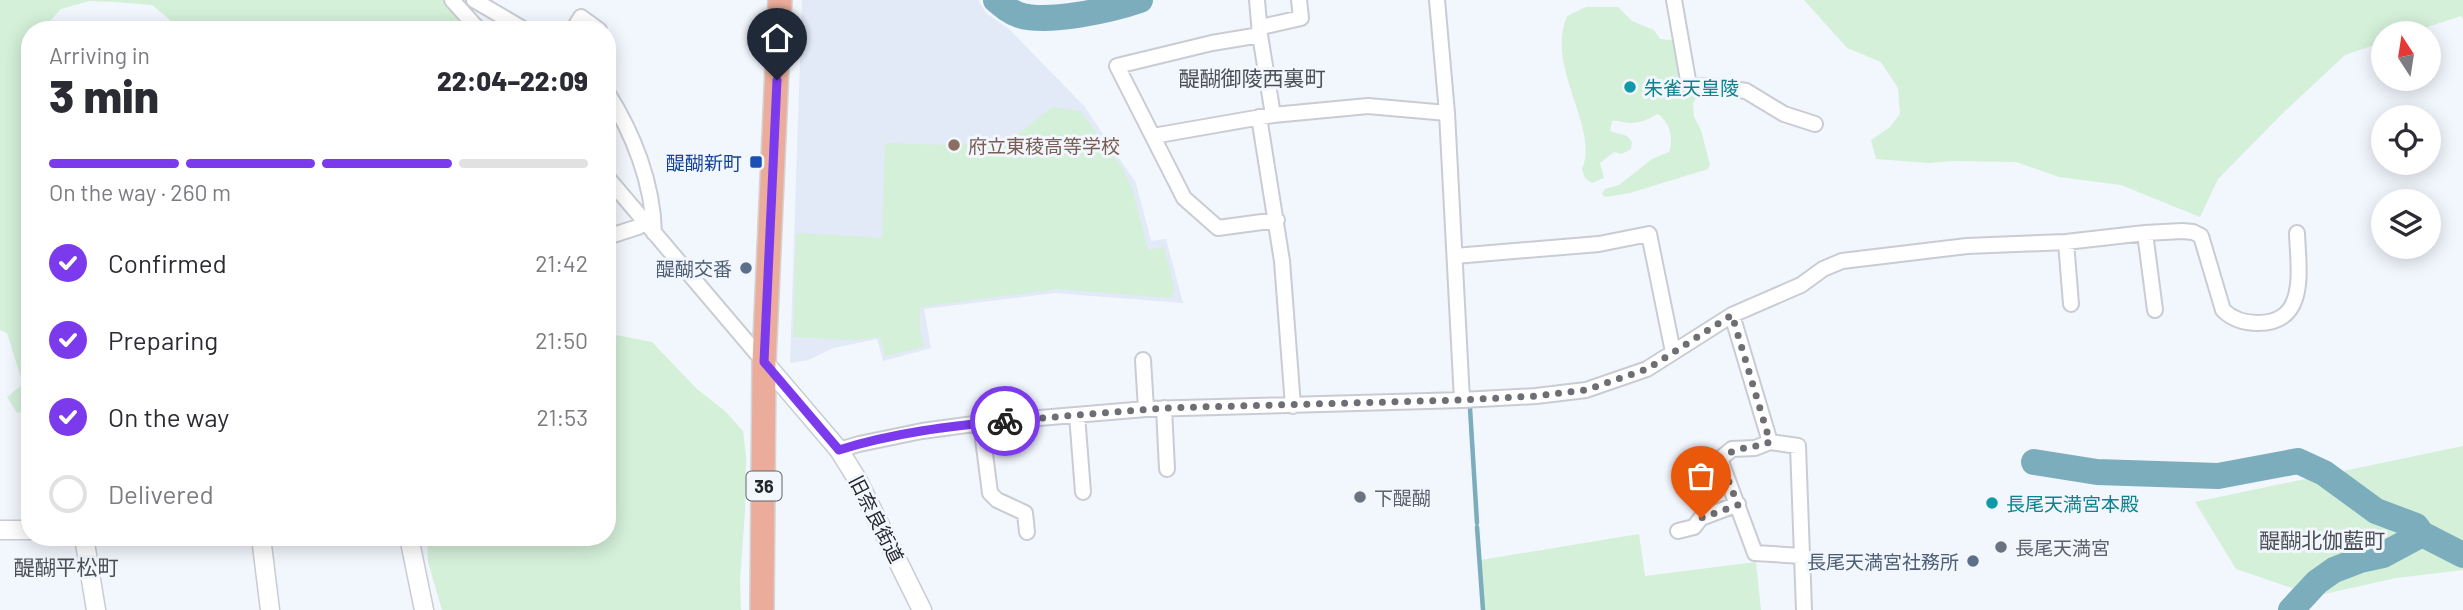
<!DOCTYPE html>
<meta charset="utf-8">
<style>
:root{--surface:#fff;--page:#f2f2f3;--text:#2b2b33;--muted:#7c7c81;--line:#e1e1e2;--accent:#7c3aed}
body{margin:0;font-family:Barlow,"Noto Sans JP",sans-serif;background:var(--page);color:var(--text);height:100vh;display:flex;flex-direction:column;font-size:26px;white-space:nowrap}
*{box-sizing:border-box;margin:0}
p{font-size:23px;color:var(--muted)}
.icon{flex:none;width:38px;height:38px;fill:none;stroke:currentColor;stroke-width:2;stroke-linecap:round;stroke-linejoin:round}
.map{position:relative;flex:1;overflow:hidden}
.details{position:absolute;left:21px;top:21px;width:595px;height:525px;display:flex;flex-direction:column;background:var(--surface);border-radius:28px;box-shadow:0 4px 18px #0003}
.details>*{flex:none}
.needle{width:46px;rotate:348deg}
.controls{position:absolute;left:2371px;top:21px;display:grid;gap:14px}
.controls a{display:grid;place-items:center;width:70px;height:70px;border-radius:50%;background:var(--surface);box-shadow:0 4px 18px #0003;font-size:35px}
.pin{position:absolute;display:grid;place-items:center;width:60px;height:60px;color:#fff;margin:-72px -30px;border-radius:50% 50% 50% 0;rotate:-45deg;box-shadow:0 0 7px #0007}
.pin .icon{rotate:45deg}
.courier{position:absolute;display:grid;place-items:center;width:70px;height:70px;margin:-35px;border:5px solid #7c3aed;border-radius:50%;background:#fff;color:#222;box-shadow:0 2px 9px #0007}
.summary em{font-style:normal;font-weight:800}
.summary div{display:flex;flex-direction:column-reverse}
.summary{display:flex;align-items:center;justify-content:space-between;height:119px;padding:0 28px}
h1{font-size:46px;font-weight:800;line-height:52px}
.bar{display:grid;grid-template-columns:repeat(4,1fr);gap:10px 7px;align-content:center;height:84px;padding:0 28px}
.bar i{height:9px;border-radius:5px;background:var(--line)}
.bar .on{background:var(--accent)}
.bar p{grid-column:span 4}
ol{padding:0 28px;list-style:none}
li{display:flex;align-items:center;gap:21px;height:77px}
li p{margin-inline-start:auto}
li .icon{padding:7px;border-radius:50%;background:var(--accent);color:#fff;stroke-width:4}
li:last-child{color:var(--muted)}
li i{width:38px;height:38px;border:4px solid var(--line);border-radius:50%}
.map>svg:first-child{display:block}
.built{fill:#e2e9f7}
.green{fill:#d4f0d9}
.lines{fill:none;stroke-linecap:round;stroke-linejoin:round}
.stream{stroke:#7badbc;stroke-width:4.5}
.river{stroke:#7badbc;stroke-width:26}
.minor-casing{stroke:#c9ccd3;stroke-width:18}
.tertiary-casing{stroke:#c9ccd3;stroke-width:21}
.primary-casing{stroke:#d4d4d4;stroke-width:26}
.minor{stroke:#fff;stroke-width:14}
.tertiary{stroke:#fff;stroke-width:18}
.primary{stroke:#ecac9b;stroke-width:23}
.done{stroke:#6d6f74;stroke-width:7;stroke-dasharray:0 12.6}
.route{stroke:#7c3aed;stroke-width:9}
.culture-dot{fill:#0f9aa8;stroke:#f2f6fd;stroke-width:2.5}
.education-dot{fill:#8d6e63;stroke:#f2f6fd;stroke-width:2.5}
.transit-dot{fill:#1a4fb4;stroke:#f2f6fd;stroke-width:2.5}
.service-dot{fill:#5c6f8a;stroke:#f2f6fd;stroke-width:2.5}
.worship-dot{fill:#6b7280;stroke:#f2f6fd;stroke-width:2.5}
.labels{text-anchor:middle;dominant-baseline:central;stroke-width:6;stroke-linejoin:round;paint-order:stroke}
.shield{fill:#f2f6fd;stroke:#636569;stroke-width:2}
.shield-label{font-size:18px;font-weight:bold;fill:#26272a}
.culture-label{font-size:19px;fill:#0d838f;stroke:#f2f6fd;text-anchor:start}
.education-label{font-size:19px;fill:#785e54;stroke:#f2f6fd;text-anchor:start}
.transit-label{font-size:19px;fill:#164399;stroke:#f2f6fd;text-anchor:end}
.service-label{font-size:19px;fill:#4e5e75;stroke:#f2f6fd;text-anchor:end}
.worship-label{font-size:19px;fill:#5b616d;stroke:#f2f6fd;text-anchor:start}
.street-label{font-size:19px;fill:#26272a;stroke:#f2f6fd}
.neighbourhood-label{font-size:21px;fill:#4d4f55;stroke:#f2f6fd}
</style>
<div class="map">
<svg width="2463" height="610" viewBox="0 0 2463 610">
<rect width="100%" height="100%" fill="#f2f6fd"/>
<!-- built -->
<path class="built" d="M 802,0 L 978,0 L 986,13 L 1009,29 L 1084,106 L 1136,183 L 1151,241 L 1166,239 L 1183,303 L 1055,293 L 924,309 L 931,348 L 883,361 L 877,339 L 833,348 L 808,360 L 790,363 Z"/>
<!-- green -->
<path class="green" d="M 0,0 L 442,0 L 472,30 L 177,30 L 169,19 L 152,5 L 115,2 L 89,1 L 61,9 L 48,23 L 50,30 L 30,30 L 30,410 L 17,413 L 7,397 L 23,384 L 7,333 L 0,330 Z
M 1804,0 L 2463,0 L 2463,19 L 2461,16 L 2409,33 L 2384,33 L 2383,42 L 2345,55 L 2283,113 L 2218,179 L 2200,217 L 2121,185 L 2059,177 L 2016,162 L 1952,161 L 1929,163 L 1876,159 L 1871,140 L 1890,127 L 1900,114 L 1898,88 L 1881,62 L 1847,48 Z
M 1586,7 L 1618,7 L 1632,21 L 1654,30 L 1660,39 L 1673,40 L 1681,48 L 1692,81 L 1698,88 L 1699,94 L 1693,103 L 1694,117 L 1701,130 L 1710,165 L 1708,169 L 1630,193 L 1605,197 L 1602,194 L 1605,189 L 1619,185 L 1652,159 L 1669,152 C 1674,138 1670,123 1658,114 C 1649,119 1640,123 1630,123 C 1622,123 1619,120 1612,121 L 1610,131 L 1627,136 L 1632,142 L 1631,149 L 1622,154 L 1614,152 L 1600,163 L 1604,178 L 1592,183 L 1585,178 L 1582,169 C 1600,128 1545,68 1567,16 Z
M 1052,107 L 1080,111 L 1121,166 L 1132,188 L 1148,250 L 1164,247 L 1175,290 L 1170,298 L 1057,289 L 920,307 L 920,331 L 924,347 L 885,356 L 880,337 L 853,340 L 793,337 L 796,233 L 882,238 L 885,143 L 947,145 L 1009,141 Z
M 607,327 L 616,335 L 652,342 L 697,389 L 725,411 L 743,431 L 746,456 L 745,511 L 740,581 L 741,610 L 442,610 L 428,562 L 427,537 L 607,537 Z
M 2463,446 L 2463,570 L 2396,578 L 2315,596 L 2236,569 L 2195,502 Z
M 1639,534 L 1645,576 L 1756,562 L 1761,610 L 1484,610 L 1481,560 Z"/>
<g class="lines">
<!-- stream -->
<path class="stream" d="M 1470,408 L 1477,523
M 1477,527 L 1483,610"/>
<!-- river -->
<path class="river" d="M 996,0 C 1003,6 1010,12 1019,15 C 1048,24 1111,10 1140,0
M 2034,462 L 2097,472 L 2218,476 L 2298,461 L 2324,473 L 2376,511 L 2416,526 L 2422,534 L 2463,555
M 2291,610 L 2317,582 L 2334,570 L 2360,560 L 2383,555 L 2422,534"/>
<!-- minor casing -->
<g class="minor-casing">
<path id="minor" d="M 452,0 L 479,30
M 474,0 L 525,30
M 1257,0 L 1260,35
M 1437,0 L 1447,113 L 1462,400
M 1674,0 L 1688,80 L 1690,86 L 1721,87 L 1746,91 L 1784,114 L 1815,124
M 1261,27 L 1301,18 L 1299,0
M 573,30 L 581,17 L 599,30
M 607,92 C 633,133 653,183 654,233
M 1273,115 L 1260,35 L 1212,43 L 1117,66 L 1184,198 L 1218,228 L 1277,220
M 1259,117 L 1282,261 L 1293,406
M 1153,136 L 1273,115 L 1368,106 L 1447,113
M 607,177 L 764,362
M 2145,233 L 2155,310
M 607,237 L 638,227 L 646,222
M 2066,242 L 2071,304
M 1455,256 L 1599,244 L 1649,234 L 1673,352
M 1732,315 L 1770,442
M 1143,360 L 1146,409
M 1164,408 L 1167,469
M 1077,415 L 1083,492
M 981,423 L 990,493 L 997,500 L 1025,513 L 1027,532
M 839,450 L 859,444 L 922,431 L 981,423 L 1146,409 L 1462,400 L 1536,396 L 1586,390 L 1647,369 L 1732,315 L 1801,285 L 1823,269 L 1842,261 L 1967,246 L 2066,242 L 2145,233 L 2182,231 L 2193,232 L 2201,236 L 2223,310 C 2233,320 2244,323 2258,323 C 2309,323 2298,268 2297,233
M 1678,531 L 1694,527 L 1701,518 L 1738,504
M 1802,556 L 1755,553 L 1720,459 L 1732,449 L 1755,448 L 1770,442 L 1798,446 L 1804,610"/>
</g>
<!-- tertiary casing -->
<g class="tertiary-casing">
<path id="tertiary" d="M 764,362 L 839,450 L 857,479 L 922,610
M 0,530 L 30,530
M 84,537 L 96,610
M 261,537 L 270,610
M 409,537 L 424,610"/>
</g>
<!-- primary casing -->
<g class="primary-casing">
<path id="primary" d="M 762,610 L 764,362 L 780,0"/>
</g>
<!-- minor -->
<use href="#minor" class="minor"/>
<!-- tertiary -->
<use href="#tertiary" class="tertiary"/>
<!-- primary -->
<use href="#primary" class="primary"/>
</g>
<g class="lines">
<!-- done -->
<path class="done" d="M 1005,421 L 1164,408 L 1462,400 L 1536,396 L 1586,390 L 1647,369 L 1732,315 L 1770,442 C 1751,449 1736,446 1720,459 L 1738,505 L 1701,518"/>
<!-- route -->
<path class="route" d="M 777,80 L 764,362 L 839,450 C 892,433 950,426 1005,421"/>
</g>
<!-- markers -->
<g class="culture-dot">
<circle cx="1630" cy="87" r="7"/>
<circle cx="1992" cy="503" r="7"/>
</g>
<circle class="education-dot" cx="954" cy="145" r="7"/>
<rect class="transit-dot" x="749" y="155" width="14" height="14" rx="3.5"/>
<g class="service-dot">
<circle cx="746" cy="268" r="7"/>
<circle cx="1973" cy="561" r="7"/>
</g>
<g class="worship-dot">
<circle cx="1360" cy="497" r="7"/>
<circle cx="2001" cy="547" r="7"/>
</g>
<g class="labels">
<!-- shield labels -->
<rect class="shield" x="746.5" y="471.5" width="35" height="29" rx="5"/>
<g class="shield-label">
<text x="764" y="486">36</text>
</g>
<!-- culture labels -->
<g class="culture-label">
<text x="1644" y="87">朱雀天皇陵</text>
<text x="2006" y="503">長尾天満宮本殿</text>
</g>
<!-- education labels -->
<g class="education-label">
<text x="968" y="145">府立東稜高等学校</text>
</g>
<!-- transit labels -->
<g class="transit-label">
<text x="742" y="162">醍醐新町</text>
</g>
<!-- service labels -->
<g class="service-label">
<text x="732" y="268">醍醐交番</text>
<text x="1959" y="561">長尾天満宮社務所</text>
</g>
<!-- worship labels -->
<g class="worship-label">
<text x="1374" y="497">下醍醐</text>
<text x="2015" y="547">長尾天満宮</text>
</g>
<!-- street labels -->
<g class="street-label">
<text transform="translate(877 519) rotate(63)">旧奈良街道</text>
</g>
<!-- neighbourhood labels -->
<g class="neighbourhood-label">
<text x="1252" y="77">醍醐御陵西裏町</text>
<text x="2322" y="539">醍醐北伽藍町</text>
<text x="66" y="566">醍醐平松町</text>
</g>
</g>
</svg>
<div class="controls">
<a><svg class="needle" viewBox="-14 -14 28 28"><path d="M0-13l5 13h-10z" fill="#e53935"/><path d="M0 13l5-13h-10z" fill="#7c7c81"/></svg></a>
<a><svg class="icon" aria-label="locate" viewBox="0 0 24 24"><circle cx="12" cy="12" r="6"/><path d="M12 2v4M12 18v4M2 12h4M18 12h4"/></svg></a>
<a><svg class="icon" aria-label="layers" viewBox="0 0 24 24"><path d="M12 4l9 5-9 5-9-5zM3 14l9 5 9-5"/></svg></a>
</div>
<div class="pin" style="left:1701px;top:518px;background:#ea580c"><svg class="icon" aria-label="bag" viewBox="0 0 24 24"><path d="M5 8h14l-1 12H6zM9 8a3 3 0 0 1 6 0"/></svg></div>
<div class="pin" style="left:777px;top:80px;background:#1f2937"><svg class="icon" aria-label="home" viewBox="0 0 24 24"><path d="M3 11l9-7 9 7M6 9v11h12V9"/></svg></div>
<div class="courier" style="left:1005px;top:421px"><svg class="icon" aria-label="bike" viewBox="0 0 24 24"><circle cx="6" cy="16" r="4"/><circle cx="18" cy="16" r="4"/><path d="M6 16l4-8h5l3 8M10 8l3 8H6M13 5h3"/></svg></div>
<section class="details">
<div class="summary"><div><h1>3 min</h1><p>Arriving in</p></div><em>22:04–22:09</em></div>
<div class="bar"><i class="on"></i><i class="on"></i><i class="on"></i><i></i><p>On the way · 260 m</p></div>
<ol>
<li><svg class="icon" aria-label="check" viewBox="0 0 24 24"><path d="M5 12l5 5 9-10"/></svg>Confirmed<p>21:42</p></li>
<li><svg class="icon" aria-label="check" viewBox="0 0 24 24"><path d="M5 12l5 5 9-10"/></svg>Preparing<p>21:50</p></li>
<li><svg class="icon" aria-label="check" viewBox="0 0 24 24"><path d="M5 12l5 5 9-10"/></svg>On the way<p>21:53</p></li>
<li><i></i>Delivered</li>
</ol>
</section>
</div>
